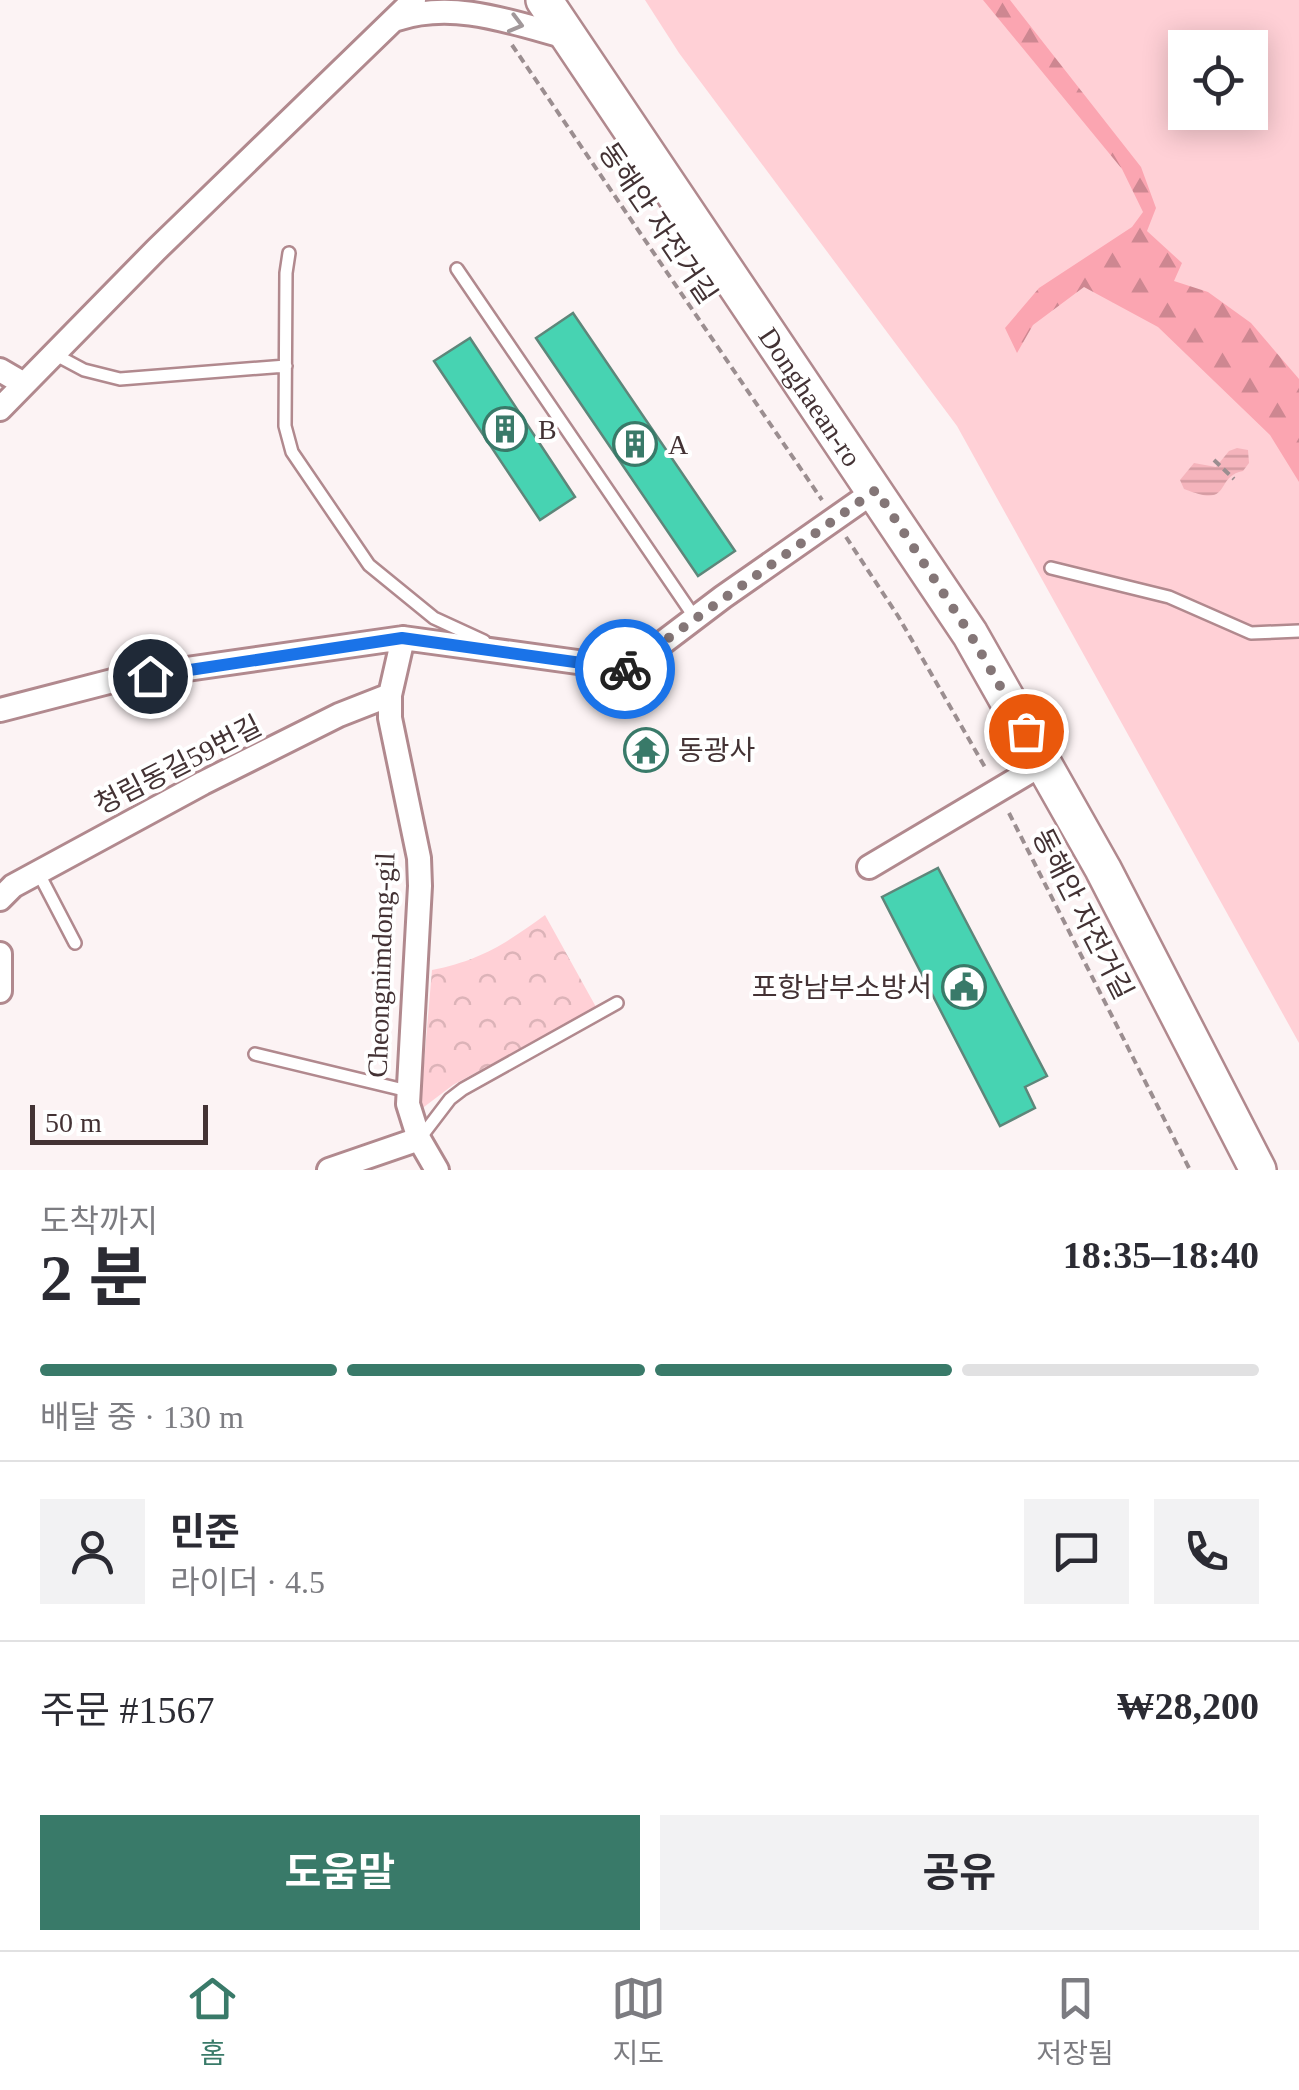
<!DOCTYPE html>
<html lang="ko">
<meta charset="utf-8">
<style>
:root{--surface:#fff;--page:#f2f2f3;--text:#2b2b33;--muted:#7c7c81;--line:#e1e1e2;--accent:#397a69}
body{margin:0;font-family:"Times New Roman","Noto Sans KR",serif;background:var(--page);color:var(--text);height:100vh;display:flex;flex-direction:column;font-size:38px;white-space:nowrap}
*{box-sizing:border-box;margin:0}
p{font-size:32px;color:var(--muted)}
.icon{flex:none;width:55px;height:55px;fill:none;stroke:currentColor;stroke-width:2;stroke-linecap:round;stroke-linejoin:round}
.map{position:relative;height:1170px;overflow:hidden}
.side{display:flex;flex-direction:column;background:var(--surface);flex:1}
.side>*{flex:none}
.tools{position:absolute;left:1168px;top:30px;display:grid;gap:20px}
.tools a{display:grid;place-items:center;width:100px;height:100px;border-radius:0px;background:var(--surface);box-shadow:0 5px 25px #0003;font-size:50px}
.scale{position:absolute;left:30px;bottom:25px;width:178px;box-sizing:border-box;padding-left:10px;border:5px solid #433234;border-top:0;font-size:28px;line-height:35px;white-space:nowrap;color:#433234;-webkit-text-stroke:8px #fff;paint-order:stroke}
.pin{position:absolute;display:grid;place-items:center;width:85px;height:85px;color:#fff;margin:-42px;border:5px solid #fff;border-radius:50%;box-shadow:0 2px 10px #0007}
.courier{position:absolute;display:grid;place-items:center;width:100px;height:100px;margin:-50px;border:8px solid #1a73e8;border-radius:50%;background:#fff;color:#222;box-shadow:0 2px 12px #0007}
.overview em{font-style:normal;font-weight:700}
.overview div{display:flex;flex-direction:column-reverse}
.overview{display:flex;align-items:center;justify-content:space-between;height:170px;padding:0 40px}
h1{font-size:65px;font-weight:700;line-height:75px}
.bar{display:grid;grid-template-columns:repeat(4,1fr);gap:15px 10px;align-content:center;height:120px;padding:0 40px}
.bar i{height:12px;border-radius:8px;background:var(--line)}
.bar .selected{background:var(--accent)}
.bar p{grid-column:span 4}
.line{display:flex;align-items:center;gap:25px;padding:0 40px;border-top:2px solid var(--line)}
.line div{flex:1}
.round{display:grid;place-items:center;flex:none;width:105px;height:105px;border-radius:0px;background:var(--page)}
.cta{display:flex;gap:20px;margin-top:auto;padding:20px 40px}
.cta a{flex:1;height:115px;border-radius:0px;background:var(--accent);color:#fff;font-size:40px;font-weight:700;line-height:115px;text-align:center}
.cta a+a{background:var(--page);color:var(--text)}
.menu{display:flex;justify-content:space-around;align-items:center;height:140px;border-top:2px solid var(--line);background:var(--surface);font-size:28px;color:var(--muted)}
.menu a{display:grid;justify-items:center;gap:5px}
.menu .selected{color:var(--accent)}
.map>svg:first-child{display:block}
.green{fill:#ffd0d6;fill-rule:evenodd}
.forest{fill:url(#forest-firs)}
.park{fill:url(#park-crowns)}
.water{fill:url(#water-rules)}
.building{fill:#47d3b2;stroke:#5e867a;stroke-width:2.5}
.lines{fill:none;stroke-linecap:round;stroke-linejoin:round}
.service-casing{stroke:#b1898e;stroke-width:16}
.minor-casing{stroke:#b1898e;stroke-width:28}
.primary-casing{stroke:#b1898e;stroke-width:40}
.path{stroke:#9b8e90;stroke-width:4;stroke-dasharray:8 5;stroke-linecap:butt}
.service{stroke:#fff;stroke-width:11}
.minor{stroke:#fff;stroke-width:22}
.primary{stroke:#fff;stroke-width:35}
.oneway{stroke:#a1989a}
.done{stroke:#847677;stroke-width:10;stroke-dasharray:0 18}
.route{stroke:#1a73e8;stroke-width:12}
.labels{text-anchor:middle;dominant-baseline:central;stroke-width:8;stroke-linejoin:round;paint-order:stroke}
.street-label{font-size:28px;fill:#433234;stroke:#fff}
.poi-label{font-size:28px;fill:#433234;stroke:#fff;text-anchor:start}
</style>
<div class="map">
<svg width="1299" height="1170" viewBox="0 0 1299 1170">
<defs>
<pattern id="forest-firs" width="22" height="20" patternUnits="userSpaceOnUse" patternTransform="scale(2.5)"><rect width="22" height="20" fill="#fba5b1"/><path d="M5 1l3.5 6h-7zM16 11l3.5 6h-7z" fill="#cd8791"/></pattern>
<pattern id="park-crowns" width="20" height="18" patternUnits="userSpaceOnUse" patternTransform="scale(2.5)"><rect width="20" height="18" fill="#ffd0d6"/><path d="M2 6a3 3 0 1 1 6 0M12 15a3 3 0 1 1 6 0" fill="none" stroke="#dcb3b8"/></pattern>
<pattern id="water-rules" width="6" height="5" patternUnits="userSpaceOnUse" patternTransform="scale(2.5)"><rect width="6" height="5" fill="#f5b4bc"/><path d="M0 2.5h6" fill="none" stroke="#d39ba2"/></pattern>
</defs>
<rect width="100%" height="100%" fill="#fcf3f4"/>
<!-- green -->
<path class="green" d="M 645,0 L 1299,0 L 1299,1043 L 957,426 L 679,53 ZM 1185,48 L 1250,48 L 1250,112 L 1185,112 Z"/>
<!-- forest -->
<path class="forest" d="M 983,0 L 1010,0 L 1141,167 L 1156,208 L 1147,231 L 1182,263 L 1174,281 L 1208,292 L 1251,323 L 1299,379 L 1299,482 L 1270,435 L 1158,327 L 1084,287 L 1033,325 L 1017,353 L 1005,328 L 1039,288 L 1132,227 L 1143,212 L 1122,169 Z"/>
<!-- park -->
<path class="park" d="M 545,915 L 596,1007 L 453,1085 L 420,1110 L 432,970 C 481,960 505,944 545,915 Z"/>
<!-- water -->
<path class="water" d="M 1237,448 L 1248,450 L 1249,463 L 1243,471 C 1213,477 1234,509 1184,489 L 1180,480 L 1194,463 L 1216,467 L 1229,451 Z"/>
<!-- building -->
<path class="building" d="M 573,313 L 735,551 L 698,576 L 536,338 Z
M 470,338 L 575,497 L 540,520 L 434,361 Z
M 938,868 L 1047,1076 L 1025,1087 L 1035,1108 L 1000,1126 L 882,897 Z"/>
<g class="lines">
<!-- service casing -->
<g class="service-casing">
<path id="service" d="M 289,253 L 286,273 L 285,426 L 292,452 L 369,565 L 434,618 L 484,641
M 457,269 L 695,618
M 54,354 L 84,370 L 120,379 L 286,366
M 1051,568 L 1169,597 L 1251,633 L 1299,631
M 38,872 L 75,943
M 255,1054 L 408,1091
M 421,1137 L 450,1099 L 463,1089 L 617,1003"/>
</g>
<!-- minor casing -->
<g class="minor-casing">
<path id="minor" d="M 397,19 C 455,0 513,23 570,38
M 0,370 L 24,384
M 0,409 L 156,250 L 414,0
M 403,638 L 390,695 L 390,718 L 419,858 L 420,886 L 408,1104 L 419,1139 L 437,1170
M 0,710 L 124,678 L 403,638 L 628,669 L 723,597 L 876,490
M 869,867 L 1044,763
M 0,899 L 13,886 L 203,783 L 339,715 L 390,695
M 0,954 L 0,991
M 329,1170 L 419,1139"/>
</g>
<!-- primary casing -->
<g class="primary-casing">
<g id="primary">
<path id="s1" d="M 544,0 L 970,634 L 1103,869 L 1258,1170"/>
</g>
</g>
<!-- path -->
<path class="path" d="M 512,45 L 822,500
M 1214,460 L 1234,479
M 846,537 L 898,616 L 986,769
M 1009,813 L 1190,1170"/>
<!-- service -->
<use href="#service" class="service"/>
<!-- minor -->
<use href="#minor" class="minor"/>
<!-- primary -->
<use href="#primary" class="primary"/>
</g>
<!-- one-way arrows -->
<defs><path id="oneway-chevron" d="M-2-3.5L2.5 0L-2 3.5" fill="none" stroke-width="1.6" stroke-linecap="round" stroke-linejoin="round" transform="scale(2.5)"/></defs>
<use class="oneway" href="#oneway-chevron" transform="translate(516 24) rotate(15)"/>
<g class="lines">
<!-- done -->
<path class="done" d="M 625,669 L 876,490 L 970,634 L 1026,731"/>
<!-- route -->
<path class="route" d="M 150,676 L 402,638 L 625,669"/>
</g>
<!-- icons -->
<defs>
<g id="building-ring" transform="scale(2.25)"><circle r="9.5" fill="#fff" stroke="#397a69" stroke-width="1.5"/><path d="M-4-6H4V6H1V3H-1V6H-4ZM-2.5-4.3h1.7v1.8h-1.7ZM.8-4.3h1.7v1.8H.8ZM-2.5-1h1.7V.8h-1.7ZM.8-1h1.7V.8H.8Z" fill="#397a69"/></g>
<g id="temple-ring" transform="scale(2.25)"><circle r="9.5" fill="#fff" stroke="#397a69" stroke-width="1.5"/><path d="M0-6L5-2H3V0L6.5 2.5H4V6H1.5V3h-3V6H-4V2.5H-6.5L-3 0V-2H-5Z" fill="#397a69"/></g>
<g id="civic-ring" transform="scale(2.25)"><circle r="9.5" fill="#fff" stroke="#397a69" stroke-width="1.5"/><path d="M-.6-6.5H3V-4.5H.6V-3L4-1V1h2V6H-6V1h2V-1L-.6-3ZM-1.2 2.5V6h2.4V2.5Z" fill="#397a69"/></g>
</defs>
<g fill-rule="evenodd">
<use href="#building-ring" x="505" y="429"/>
<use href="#building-ring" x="635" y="444"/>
<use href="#temple-ring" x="646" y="750"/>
<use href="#civic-ring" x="964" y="987"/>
</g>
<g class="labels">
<!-- street labels -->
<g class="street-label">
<text transform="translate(658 223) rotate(56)">동해안 자전거길</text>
<text stroke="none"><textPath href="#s1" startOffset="478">Donghaean-ro</textPath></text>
<text transform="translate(178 765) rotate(-27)">청림동길59번길</text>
<text transform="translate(1083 914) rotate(63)">동해안 자전거길</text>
<text transform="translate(381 965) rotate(-88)">Cheongnimdong-gil</text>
</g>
<!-- poi labels -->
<g class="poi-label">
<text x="538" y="429">B</text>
<text x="668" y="444">A</text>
<text x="678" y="750">동광사</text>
<text x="932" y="987" text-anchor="end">포항남부소방서</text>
</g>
</g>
</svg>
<div class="tools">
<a><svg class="icon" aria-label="locate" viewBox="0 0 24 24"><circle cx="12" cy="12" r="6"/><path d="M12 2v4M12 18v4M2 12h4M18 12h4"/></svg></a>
</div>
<div class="scale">50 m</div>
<div class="pin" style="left:1026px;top:731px;background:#ea580c"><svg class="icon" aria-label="bag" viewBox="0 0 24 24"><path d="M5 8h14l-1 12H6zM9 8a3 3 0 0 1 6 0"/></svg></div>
<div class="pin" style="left:150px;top:676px;background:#1f2937"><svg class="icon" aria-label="home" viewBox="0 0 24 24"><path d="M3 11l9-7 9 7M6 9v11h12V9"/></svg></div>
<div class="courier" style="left:625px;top:669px"><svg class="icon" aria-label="bike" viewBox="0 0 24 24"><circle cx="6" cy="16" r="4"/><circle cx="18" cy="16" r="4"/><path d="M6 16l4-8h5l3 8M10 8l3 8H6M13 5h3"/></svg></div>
</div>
<section class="side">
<div class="overview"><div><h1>2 분</h1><p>도착까지</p></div><em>18:35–18:40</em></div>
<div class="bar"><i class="selected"></i><i class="selected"></i><i class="selected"></i><i></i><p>배달 중 · 130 m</p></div>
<div class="line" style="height:180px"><a class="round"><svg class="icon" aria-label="person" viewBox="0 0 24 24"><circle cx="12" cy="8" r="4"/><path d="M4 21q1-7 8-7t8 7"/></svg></a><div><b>민준</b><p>라이더 · 4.5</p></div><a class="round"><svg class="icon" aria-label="chat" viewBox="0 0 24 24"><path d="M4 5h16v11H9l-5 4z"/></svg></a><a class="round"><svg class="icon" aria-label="phone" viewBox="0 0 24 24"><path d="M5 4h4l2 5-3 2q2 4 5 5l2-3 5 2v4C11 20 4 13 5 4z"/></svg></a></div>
<div class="line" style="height:130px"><div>주문 #1567</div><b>₩28,200</b></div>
<div class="cta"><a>도움말</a><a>공유</a></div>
</section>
<nav class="menu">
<a class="selected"><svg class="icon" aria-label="home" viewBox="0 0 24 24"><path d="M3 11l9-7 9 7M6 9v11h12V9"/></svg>홈</a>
<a><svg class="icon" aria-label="map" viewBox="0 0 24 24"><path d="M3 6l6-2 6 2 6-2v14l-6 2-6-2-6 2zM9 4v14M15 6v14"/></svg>지도</a>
<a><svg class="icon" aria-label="saved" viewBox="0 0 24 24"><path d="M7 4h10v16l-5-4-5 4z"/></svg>저장됨</a>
</nav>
